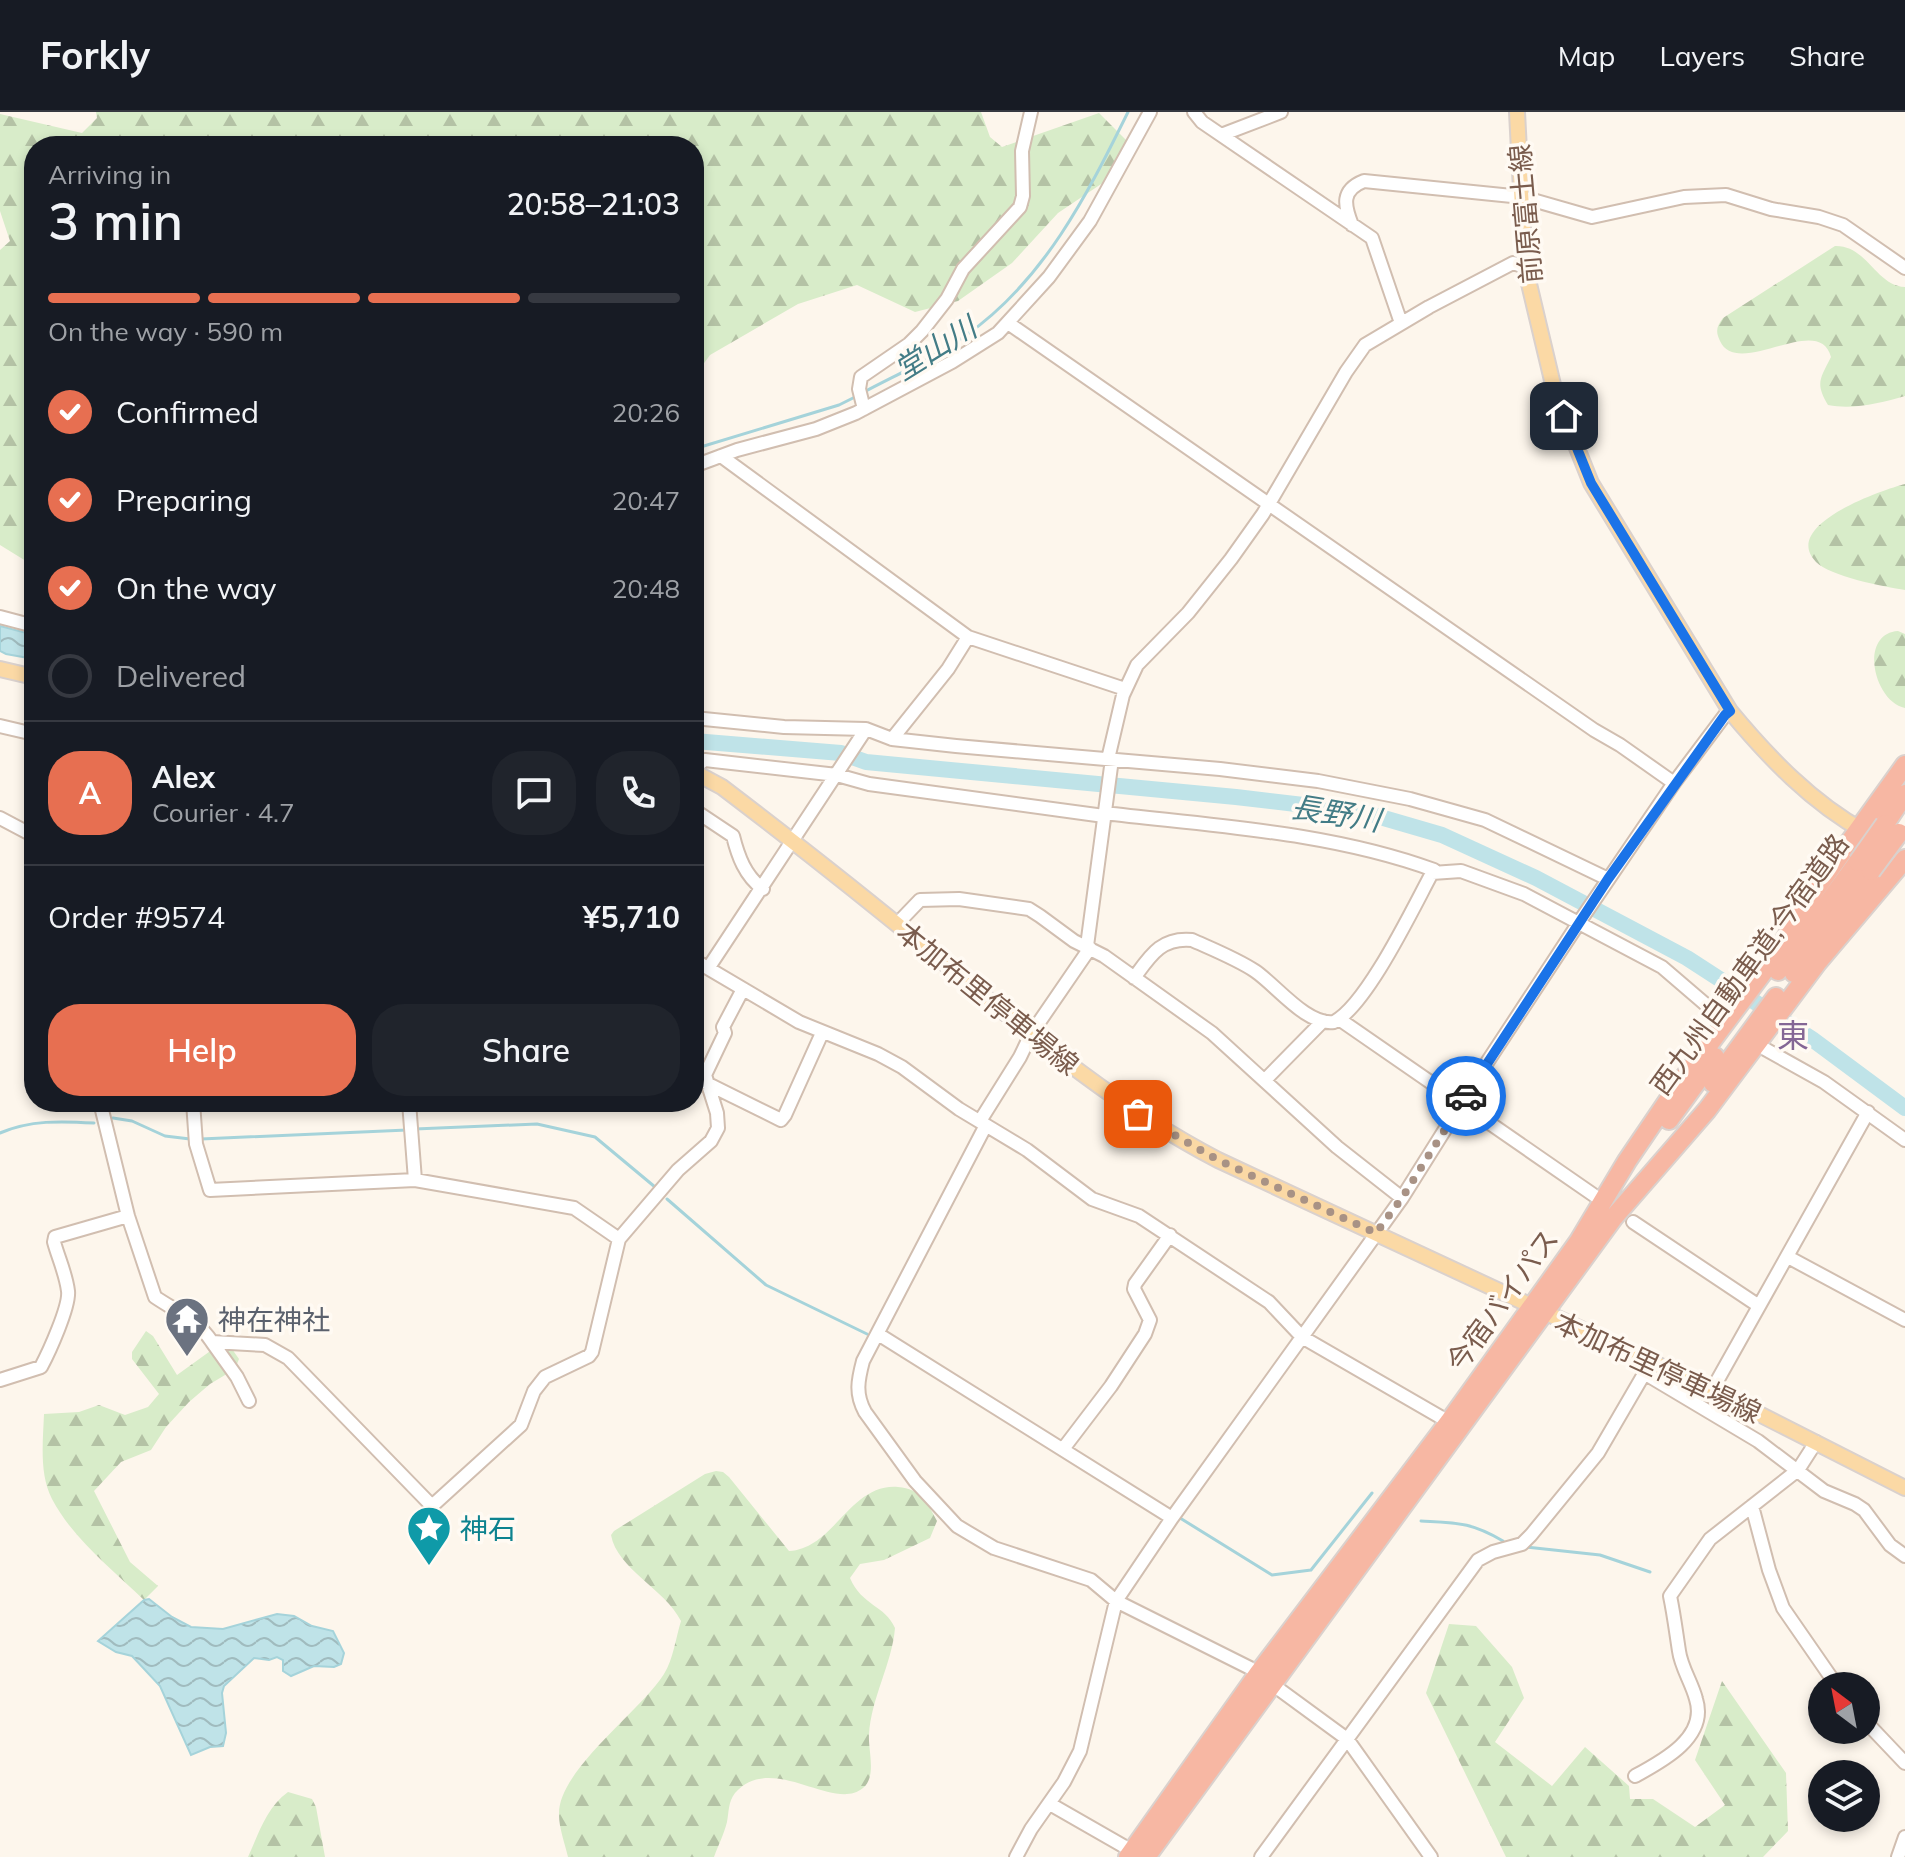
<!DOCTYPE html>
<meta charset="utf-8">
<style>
:root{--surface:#171b24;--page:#20242c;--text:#f1f3f6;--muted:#9ea1a6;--line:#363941;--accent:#e76f51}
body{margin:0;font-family:Mulish,"Noto Sans JP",sans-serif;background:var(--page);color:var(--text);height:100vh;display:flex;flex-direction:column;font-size:30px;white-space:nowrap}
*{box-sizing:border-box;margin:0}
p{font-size:26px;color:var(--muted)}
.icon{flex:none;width:44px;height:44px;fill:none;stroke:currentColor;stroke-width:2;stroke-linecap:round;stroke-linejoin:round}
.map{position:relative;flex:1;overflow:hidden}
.side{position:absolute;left:24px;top:24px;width:680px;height:976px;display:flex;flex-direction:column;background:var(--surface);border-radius:32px;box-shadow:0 4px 12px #0003}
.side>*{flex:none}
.needle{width:52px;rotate:328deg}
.buttons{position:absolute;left:1808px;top:1560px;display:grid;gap:16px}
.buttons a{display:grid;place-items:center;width:72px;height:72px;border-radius:50%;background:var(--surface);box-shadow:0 4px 12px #0003;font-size:40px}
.pin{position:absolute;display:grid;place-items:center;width:68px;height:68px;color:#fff;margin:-34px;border-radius:16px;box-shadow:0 4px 12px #0006}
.courier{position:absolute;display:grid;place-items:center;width:80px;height:80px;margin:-40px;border:6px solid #1a73e8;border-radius:50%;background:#fff;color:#222;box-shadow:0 2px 10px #0007}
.summary em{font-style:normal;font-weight:600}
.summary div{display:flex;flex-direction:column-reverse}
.summary{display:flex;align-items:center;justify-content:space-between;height:136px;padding:0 24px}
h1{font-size:52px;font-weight:600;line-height:60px}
.bar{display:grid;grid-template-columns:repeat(4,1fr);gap:12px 8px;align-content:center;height:96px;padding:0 24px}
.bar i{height:10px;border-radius:6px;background:var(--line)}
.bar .on{background:var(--accent)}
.bar p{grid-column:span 4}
.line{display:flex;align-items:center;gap:20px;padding:0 24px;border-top:2px solid var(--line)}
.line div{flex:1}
.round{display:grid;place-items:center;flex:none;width:84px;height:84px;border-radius:32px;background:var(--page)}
ol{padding:0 24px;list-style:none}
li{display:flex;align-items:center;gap:24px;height:88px}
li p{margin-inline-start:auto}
li .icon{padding:8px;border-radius:50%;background:var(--accent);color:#fff;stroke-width:4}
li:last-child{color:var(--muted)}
li i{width:44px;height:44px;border:4px solid var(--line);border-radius:50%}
.action{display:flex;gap:16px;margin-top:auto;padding:16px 24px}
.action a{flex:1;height:92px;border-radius:32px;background:var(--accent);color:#fff;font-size:32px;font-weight:600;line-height:92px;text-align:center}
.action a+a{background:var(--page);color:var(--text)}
header{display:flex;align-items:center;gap:48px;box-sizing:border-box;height:112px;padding:0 40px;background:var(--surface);border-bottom:2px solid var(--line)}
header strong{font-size:38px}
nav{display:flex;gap:44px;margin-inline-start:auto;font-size:28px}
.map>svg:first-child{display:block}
.forest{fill:url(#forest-firs)}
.water{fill:url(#water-waves);stroke:#a5d3da;stroke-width:2}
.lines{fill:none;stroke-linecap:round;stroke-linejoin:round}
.stream{stroke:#a5d3da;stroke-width:3}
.river{stroke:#bfe3e8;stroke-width:16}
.minor-casing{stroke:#d1beb0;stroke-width:16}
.major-casing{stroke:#dad1cd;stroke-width:18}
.highway-casing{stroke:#dad1cd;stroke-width:22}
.minor{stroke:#fff;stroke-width:12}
.major{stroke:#fbd9a5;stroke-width:14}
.highway{stroke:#f7b7a3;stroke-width:18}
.highway-bridge-casing{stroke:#dad1cd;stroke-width:22;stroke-linecap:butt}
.highway-bridge{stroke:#f7b7a3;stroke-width:18}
.done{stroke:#a89285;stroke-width:8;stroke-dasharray:0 14.4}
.route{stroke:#1a73e8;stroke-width:10}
.labels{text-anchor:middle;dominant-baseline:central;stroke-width:7;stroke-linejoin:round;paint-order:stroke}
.street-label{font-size:28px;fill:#7a5c4d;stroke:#fffaf3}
.worship-label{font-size:28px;fill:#5b616d;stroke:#fffaf3;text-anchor:start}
.culture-label{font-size:28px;fill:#0d838f;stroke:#fffaf3;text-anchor:start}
.water-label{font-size:30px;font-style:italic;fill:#437c86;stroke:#fffaf3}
.quarter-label{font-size:32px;fill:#846695;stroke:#fffaf3}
</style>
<header>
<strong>Forkly</strong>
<nav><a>Map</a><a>Layers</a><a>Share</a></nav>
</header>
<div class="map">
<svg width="1905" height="1745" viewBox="0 0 1905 1745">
<defs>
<pattern id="forest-firs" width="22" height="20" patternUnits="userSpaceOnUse" patternTransform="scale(2)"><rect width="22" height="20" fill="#d8ecc9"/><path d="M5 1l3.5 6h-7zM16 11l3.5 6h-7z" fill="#b4c2a5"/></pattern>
<pattern id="water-waves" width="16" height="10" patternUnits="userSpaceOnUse" patternTransform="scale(2)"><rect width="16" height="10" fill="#bfe3e8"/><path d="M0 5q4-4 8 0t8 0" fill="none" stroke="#a0bbbe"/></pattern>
</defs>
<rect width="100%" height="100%" fill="#fdf6ec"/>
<!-- forest -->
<path class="forest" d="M 96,0 L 981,0 L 990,25 L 1002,35 L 1099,1 L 1126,28 L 1125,56 L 1058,101 L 1012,151 L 958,189 L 915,200 L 857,173 L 798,192 L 710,243 L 694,265 L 694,34 L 34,34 L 34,454 L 0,433 L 0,138 L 10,129 L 0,99 L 0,2 L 82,21 L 97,6 Z
M 1835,134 C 1867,133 1876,174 1905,175 L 1905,284 C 1881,291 1853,298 1828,293 C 1815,271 1820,267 1831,245 C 1819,199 1738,268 1720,229 C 1715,219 1717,214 1723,206 Z
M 1905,372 L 1905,478 C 1885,475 1829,464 1816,450 C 1780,413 1882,378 1905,372 Z
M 1898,519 L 1905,522 L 1905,596 C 1874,590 1858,522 1898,519 Z
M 146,1219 L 153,1224 L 177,1263 L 220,1232 L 232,1237 L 239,1247 L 235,1257 L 210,1272 L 189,1290 L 166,1315 L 151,1338 L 121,1350 L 94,1379 L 130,1450 L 158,1474 L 144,1488 C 112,1457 73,1427 52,1387 C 39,1362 43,1329 44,1302 L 79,1300 L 99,1293 L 125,1303 L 148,1295 L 159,1282 L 132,1247 L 132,1240 Z
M 716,1359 L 723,1360 L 729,1365 L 789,1439 C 834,1437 850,1371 898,1375 C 921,1377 927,1390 937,1409 L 930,1426 L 884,1448 L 860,1452 L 850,1466 C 862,1494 885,1493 895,1516 C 892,1552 871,1586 869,1623 C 868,1638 877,1665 863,1676 C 833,1701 772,1639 735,1681 C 728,1690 729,1700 727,1710 C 724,1722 718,1734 714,1745 L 568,1745 C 565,1732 559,1716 559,1703 C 557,1659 640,1600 664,1562 C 673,1548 676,1525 681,1509 C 665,1477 617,1457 611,1423 L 614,1419 L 705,1362 Z
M 1449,1512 L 1476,1514 L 1512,1555 L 1524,1586 L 1495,1630 L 1552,1674 L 1585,1635 L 1629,1674 L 1630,1687 L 1653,1687 L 1695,1715 L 1725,1693 L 1695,1648 L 1722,1569 L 1786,1661 L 1788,1719 L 1763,1745 L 1506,1745 L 1426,1581 Z
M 288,1680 L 312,1687 L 316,1695 L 325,1745 L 248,1745 C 259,1721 266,1696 288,1680 Z"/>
<!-- water -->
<path class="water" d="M 0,514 L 34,523 L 34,547 L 6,542 L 0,539 Z
M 149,1487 L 172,1505 L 191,1515 L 223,1517 L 277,1502 L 294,1504 L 312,1514 L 333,1519 L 344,1541 L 341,1552 L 334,1555 L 314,1554 L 291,1564 L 283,1559 L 283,1548 L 277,1545 L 269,1548 L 254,1546 L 224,1574 L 222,1581 L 226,1621 L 223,1634 L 210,1635 L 191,1643 L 160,1574 L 132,1544 L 116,1540 L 98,1529 L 144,1488 Z"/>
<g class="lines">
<!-- stream -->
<path class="stream" d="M 864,280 C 898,262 934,246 965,224 C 1044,169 1087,83 1128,0
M 694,337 L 839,293 L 857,284
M 113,1006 L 132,1009 L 165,1024 L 190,1027
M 415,1017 L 537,1012 L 595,1025 L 655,1075
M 0,1021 C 30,1008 61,1009 94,1011
M 201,1027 L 407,1018
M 667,1087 L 766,1173 L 867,1222
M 1180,1406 L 1272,1463 L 1311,1458 L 1372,1381
M 1421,1409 C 1457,1411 1471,1410 1503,1429
M 1526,1435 L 1600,1443 L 1650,1460"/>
<!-- river -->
<path class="river" d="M 694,629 L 841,641 L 866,650 L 1236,685 L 1363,700 L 1442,723 L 1536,766 L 1687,846 L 1812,927 L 1905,996"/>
<!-- minor casing -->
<g class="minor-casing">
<path id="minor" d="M 1194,0 L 1202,10 L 1372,126 L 1401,211
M 1221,23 L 1281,0
M 1352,113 C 1344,93 1341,78 1364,69 L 1522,85 L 1592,105 L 1684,85 L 1726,83 L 1771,97 L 1819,105 L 1843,113 L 1905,156
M 1008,211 L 1594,618 L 1620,633 L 1674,671
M 864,297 L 859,277 L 861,265 L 909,232 L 922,219 L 947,187 L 963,157 L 1020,95 L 1023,84 L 1022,39 L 1031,0
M 721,344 L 968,525 L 1125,577
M 694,354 L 737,338 L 816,317 L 856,301 L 952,250 L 998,221 L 1049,165 L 1090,109 L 1150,0
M 0,505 L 34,514
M 694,606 L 784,615 L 866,617 L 892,627 L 956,634 L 1220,657 L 1318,669 L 1410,687 L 1485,708 L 1608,767
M 0,614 L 34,622
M 892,627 L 948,557 L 968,525
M 1108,647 L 1123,583 L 1137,553 L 1188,501 L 1231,447 L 1263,402 L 1346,260 L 1365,233 L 1429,195 L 1513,151 L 1525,155
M 694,656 L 705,648 L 837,663 L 869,672 L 1104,704
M 694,698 L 733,724 C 738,744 745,764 763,777
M 1104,701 C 1214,714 1330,720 1434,758 L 1432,761
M 0,706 L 34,724
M 1432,761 L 1461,759 L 1524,782 L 1662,855 L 1718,903
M 897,812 L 920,788 L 959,787 L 1029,797 L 1040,804 L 1074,829 L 1104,844 L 1212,921 L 1337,1035 L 1402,1086
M 1087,834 L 1112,647
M 694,848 L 799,910 L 878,942 L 902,955 L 959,997 L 1027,1038 L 1092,1087 L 1139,1104 L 1269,1190 L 1302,1225 L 1449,1310
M 709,855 L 866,617
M 1134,866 C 1150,844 1161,825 1192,828 C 1212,837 1237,847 1255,859 C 1276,873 1307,914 1334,910 C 1367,893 1413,796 1432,761
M 1339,907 L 1595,1084
M 1765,937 L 1824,970 L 1905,1028
M 694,965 L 781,1008 L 785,1003 L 822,921
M 1265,968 L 1323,909
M 100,990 L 128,1104 L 155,1185 C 177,1200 197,1207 212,1230 L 265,1233 L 288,1246 L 432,1394 L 521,1313 L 534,1279 L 545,1265 L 589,1244 L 592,1240 L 619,1127 L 678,1058 L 711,1029 L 718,1016 L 717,1001 L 705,963 L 725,921 L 723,915 L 743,877
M 193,990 L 196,1032 L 210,1078 L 415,1068 L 574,1096 L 619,1127
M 409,990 L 415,1068
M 980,1009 L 1020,945 L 1031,922 L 1090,836
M 986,1013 L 863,1249 C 858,1268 855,1282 865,1300 L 915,1369 L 957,1414 L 994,1436 L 1091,1468 L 1116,1489 L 1250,1556 L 1347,1627 L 1431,1745
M 1633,1110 L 1759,1194
M 1788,1145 L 1905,1208
M 878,1222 L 1172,1406
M 212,1230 L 237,1265 L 249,1289
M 1644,1261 L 1758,1329 L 1824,1379 L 1855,1392 L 1864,1398 L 1890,1433 L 1905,1444
M 0,1268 L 41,1255 C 49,1240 70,1194 68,1179 C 66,1162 58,1145 54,1130 L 55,1125 L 128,1104
M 1712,1278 L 1868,1000
M 1063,1337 L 1111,1274 L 1145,1222 L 1150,1208 L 1134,1177 L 1135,1172 L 1170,1123
M 1752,1394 L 1769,1458 L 1783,1496 L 1837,1574
M 1866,1610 L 1905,1651
M 1635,1664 C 1663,1649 1708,1625 1696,1587 C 1692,1571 1681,1555 1679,1539 C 1676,1520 1674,1503 1670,1484 L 1710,1427 L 1798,1358 L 1816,1330
M 1050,1692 L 1132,1739
M 1016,1745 L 1031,1717 L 1064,1670 L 1080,1639 L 1116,1489 L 1172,1406 L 1402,1086 L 1488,949 L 1580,809 L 1674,671 L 1725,603 L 1730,599
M 1261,1745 L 1478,1448 L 1493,1440 L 1522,1432 L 1531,1423 L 1598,1341 L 1651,1250
M 1898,1745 L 1905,1725"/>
</g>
<!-- major casing -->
<g class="major-casing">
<path id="major" d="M 1517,0 L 1525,155 L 1555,281 L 1591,371 L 1730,599 C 1768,645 1812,691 1865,720
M 0,557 L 34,565
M 694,660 L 722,675 C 793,729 863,784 932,841 C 1023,916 1112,993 1218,1048 L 1712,1278 L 1905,1376"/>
</g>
<!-- highway casing -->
<g class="highway-casing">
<path id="highway" d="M 1885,712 L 1905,682
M 1778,859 L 1858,750
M 1794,861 L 1871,759
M 1713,971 L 1776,885
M 1669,1008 L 1715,945
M 1128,1745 L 1258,1562 L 1449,1310 L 1579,1129 L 1627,1049 L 1680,971 L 1776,843 L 1810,785 L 1905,653
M 1146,1745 L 1614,1105 L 1707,998 L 1817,851 L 1905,747"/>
</g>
<!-- minor -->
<use href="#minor" class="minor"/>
<!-- major -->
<use href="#major" class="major"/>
<!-- highway -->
<use href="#highway" class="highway"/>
<!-- highway-bridge casing -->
<g class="highway-bridge-casing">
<path id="highway-bridge" d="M 1858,750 L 1885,712
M 1871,759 L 1899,721"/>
</g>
<!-- highway-bridge -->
<use href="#highway-bridge" class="highway-bridge"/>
</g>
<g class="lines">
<!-- done -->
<path class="done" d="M 1138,1002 L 1218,1048 L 1376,1121 L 1402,1086 L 1466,984"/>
<!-- route -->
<path class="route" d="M 1466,984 L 1608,767 L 1725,603 L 1730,599 L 1591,371 L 1564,304"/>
</g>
<!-- icons -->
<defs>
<g id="temple-pin" transform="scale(2.3)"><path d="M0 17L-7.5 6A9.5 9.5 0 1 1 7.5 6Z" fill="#6b7280" stroke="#fffaf3"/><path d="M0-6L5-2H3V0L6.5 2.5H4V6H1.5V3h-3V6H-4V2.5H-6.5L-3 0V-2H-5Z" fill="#fff"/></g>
<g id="sight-pin" transform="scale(2.3)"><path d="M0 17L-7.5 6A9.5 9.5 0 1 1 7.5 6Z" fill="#0f9aa8" stroke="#fffaf3"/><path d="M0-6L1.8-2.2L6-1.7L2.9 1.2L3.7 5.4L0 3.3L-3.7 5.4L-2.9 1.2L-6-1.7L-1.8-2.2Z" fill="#fff"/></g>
</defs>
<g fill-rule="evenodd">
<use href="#temple-pin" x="187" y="1207"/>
<use href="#sight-pin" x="429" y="1416"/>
</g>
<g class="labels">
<!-- street labels -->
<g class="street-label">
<text transform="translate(1525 102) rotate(-95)">前原富士線</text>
<text transform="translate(1749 852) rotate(-54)">西九州自動車道;今宿道路</text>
<text transform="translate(988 886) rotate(39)">本加布里停車場線</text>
<text transform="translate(1502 1188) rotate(-54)">今宿バイパス</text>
<text transform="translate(1658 1255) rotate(25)">本加布里停車場線</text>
</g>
<!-- worship labels -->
<g class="worship-label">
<text x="218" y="1207">神在神社</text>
</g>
<!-- culture labels -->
<g class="culture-label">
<text x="460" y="1416">神石</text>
</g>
<!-- water labels -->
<g class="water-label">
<text transform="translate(935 236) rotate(-32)">堂山川</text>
<text transform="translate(1336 701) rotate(9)">長野川</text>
</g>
<!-- quarter labels -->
<g class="quarter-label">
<text x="1793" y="923">東</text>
</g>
</g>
</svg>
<div class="buttons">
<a><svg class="needle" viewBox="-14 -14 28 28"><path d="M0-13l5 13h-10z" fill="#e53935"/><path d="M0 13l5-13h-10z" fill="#9ea1a6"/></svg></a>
<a><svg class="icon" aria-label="layers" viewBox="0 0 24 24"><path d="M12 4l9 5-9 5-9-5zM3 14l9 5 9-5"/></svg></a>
</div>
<div class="pin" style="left:1138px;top:1002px;background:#ea580c"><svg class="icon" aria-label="bag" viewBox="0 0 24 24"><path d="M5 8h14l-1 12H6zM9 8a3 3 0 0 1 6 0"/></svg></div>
<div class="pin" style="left:1564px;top:304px;background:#1f2937"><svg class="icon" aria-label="home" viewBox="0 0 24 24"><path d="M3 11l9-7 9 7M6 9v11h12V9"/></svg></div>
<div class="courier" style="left:1466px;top:984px"><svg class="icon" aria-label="car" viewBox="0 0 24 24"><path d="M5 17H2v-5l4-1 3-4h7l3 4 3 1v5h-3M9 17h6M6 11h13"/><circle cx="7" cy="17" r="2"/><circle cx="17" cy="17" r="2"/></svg></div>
<section class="side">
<div class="summary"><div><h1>3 min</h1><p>Arriving in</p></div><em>20:58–21:03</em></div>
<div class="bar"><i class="on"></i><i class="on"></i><i class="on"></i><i></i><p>On the way · 590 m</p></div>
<ol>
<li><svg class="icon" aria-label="check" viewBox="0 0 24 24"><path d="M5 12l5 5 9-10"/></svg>Confirmed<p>20:26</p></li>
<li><svg class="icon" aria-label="check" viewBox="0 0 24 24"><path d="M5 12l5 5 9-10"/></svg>Preparing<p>20:47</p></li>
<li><svg class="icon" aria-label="check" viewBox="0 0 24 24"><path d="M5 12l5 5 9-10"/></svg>On the way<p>20:48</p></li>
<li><i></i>Delivered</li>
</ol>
<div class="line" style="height:144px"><b class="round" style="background:var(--accent);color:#fff">A</b><div><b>Alex</b><p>Courier · 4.7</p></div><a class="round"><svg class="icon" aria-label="chat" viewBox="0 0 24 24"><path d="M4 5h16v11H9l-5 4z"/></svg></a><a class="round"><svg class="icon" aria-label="phone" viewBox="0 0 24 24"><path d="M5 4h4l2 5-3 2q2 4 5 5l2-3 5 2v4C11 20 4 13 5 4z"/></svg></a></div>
<div class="line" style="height:104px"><div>Order #9574</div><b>¥5,710</b></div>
<div class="action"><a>Help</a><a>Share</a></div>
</section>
</div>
